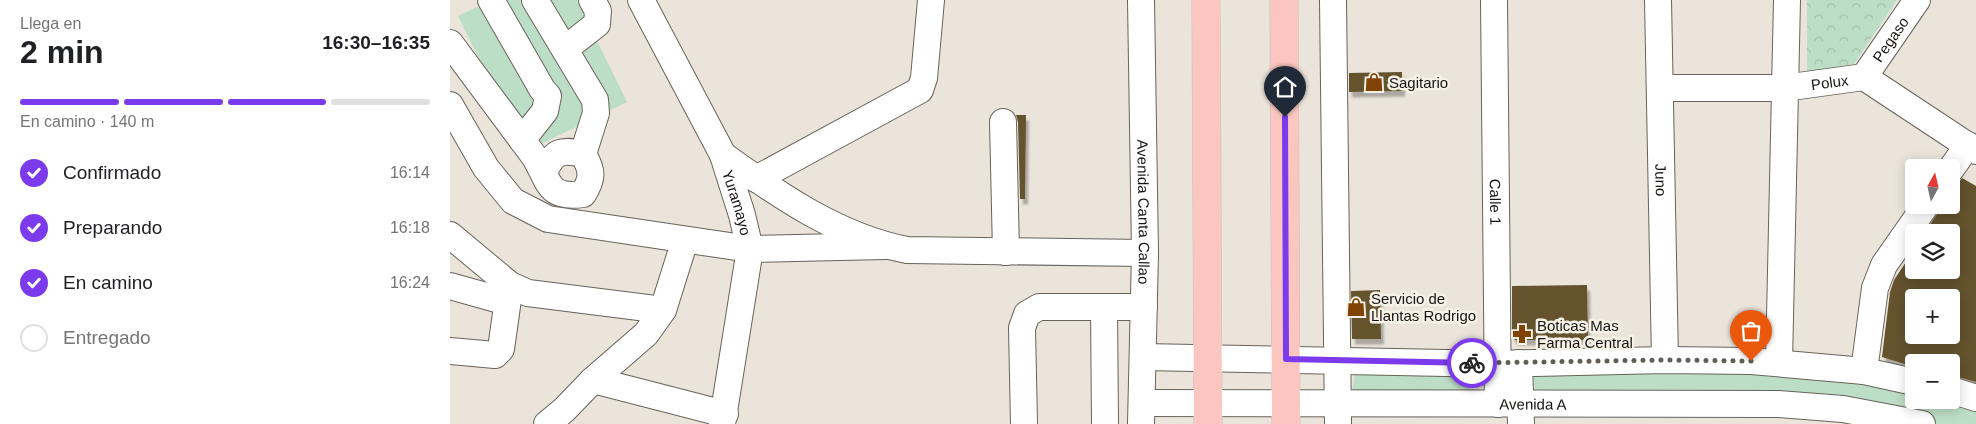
<!DOCTYPE html>
<html lang="es">
<meta charset="utf-8">
<style>
:root{--surface:#fff;--page:#f2f2f2;--text:#202124;--muted:#757577;--line:#e0e0e0;--accent:#7c3aed}
body{margin:0;font-family:Helvetica,sans-serif;background:var(--page);color:var(--text);height:100vh;display:flex;flex-direction:column;font-size:19px;white-space:nowrap}
*{box-sizing:border-box;margin:0}
p{font-size:16px;color:var(--muted)}
.icon{flex:none;width:28px;height:28px;fill:none;stroke:currentColor;stroke-width:2;stroke-linecap:round;stroke-linejoin:round}
.map{position:relative;flex:1;overflow:hidden}
.panel{display:flex;flex-direction:column;background:var(--surface);width:450px}
.panel>*{flex:none}
.needle{width:32px;rotate:8deg}
.controls{position:absolute;left:1455px;top:159px;display:grid;gap:10px}
.controls a{display:grid;place-items:center;width:55px;height:55px;border-radius:5px;background:var(--surface);box-shadow:0 2px 12px #0003;font-size:25px}
.pin{position:absolute;display:grid;place-items:center;width:42px;height:42px;color:#fff;margin:-51px -21px;border-radius:50% 50% 50% 0;rotate:-45deg;box-shadow:0 0 5px #0007}
.pin .icon{rotate:45deg}
.courier{position:absolute;display:grid;place-items:center;width:50px;height:50px;margin:-25px;border:4px solid #7c3aed;border-radius:50%;background:#fff;color:#222;box-shadow:0 1px 6px #0007}
.head em{font-style:normal;font-weight:600}
.head div{display:flex;flex-direction:column-reverse}
.head{display:flex;align-items:center;justify-content:space-between;height:85px;padding:0 20px}
h1{font-size:32px;font-weight:600;line-height:38px}
.bar{display:grid;grid-template-columns:repeat(4,1fr);gap:8px 5px;align-content:center;height:60px;padding:0 20px}
.bar i{height:6px;border-radius:4px;background:var(--line)}
.bar .on{background:var(--accent)}
.bar p{grid-column:span 4}
ol{padding:0 20px;list-style:none}
li{display:flex;align-items:center;gap:15px;height:55px}
li p{margin-inline-start:auto}
li .icon{padding:5px;border-radius:50%;background:var(--accent);color:#fff;stroke-width:4}
li:last-child{color:var(--muted)}
li i{width:28px;height:28px;border:2px solid var(--line);border-radius:50%}
main{display:flex;flex:1;min-height:0}
.map>svg:first-child{display:block}
.grass{fill:#bddec6}
.park{fill:url(#park-crowns)}
.building{fill:#65522f;fill-rule:evenodd;filter:url(#shadow)}
.lines{fill:none;stroke-linecap:round;stroke-linejoin:round}
.minor-casing{stroke:#68635b;stroke-width:28}
.major-casing{stroke:#c3c2c1;stroke-width:29}
.minor{stroke:#fff;stroke-width:26}
.major{stroke:#fbc6bf;stroke-width:28}
.done{stroke:#615d58;stroke-width:5;stroke-dasharray:0 9}
.route{stroke:#7c3aed;stroke-width:6}
.labels{text-anchor:middle;dominant-baseline:central;stroke-width:5;stroke-linejoin:round;paint-order:stroke}
.street-label{font-size:15px;fill:#171512;stroke:#f7f2e8}
.poi-label{font-size:15px;fill:#171512;stroke:#f7f2e8;text-anchor:start}
</style>
<main>
<section class="panel">
<div class="head"><div><h1>2 min</h1><p>Llega en</p></div><em>16:30–16:35</em></div>
<div class="bar"><i class="on"></i><i class="on"></i><i class="on"></i><i></i><p>En camino · 140 m</p></div>
<ol>
<li><svg class="icon" aria-label="check" viewBox="0 0 24 24"><path d="M5 12l5 5 9-10"/></svg>Confirmado<p>16:14</p></li>
<li><svg class="icon" aria-label="check" viewBox="0 0 24 24"><path d="M5 12l5 5 9-10"/></svg>Preparando<p>16:18</p></li>
<li><svg class="icon" aria-label="check" viewBox="0 0 24 24"><path d="M5 12l5 5 9-10"/></svg>En camino<p>16:24</p></li>
<li><i></i>Entregado</li>
</ol>
</section>
<div class="map">
<svg width="1526" height="424" viewBox="0 0 1526 424">
<defs>
<pattern id="park-crowns" width="20" height="18" patternUnits="userSpaceOnUse" patternTransform="scale(1.25)"><rect width="20" height="18" fill="#bddec6"/><path d="M2 6a3 3 0 1 1 6 0M12 15a3 3 0 1 1 6 0" fill="none" stroke="#a2bea9"/></pattern>
<filter id="shadow"><feDropShadow dx="3" dy="5.5" stdDeviation="1" flood-color="#0004"/></filter>
</defs>
<rect width="100%" height="100%" fill="#eae4db"/>
<!-- grass -->
<path class="grass" d="M 42,0 L 127,0 L 177,102 L 75,152 L 8,16 Z
M 1323,369 L 1453,390 L 1464,393 L 1464,400 L 1487,400 L 1526,412 L 1526,424 L 1482,424 L 1085,393 L 1083,371 Z
M 905,372 L 1020,372 L 1021,395 L 902,394 Z"/>
<!-- park -->
<path class="park" d="M 1357,0 L 1447,0 L 1404,64 L 1357,72 Z"/>
<!-- building -->
<path class="building" d="M 952,72 L 952,91 L 899,92 L 899,73 Z
M 566,115 L 576,115 L 575,199 L 570,199 L 568,122 Z
M 1512,178 L 1526,186 L 1526,382 L 1501,375 L 1501,362 L 1464,362 L 1464,367 L 1432,357 L 1440,292 L 1444,280 L 1464,250 L 1464,270 L 1501,270 L 1501,232 L 1475,232 L 1493,205 L 1501,205 L 1501,193 ZM 1464,298 L 1501,298 L 1501,335 L 1464,335 Z
M 1137,285 L 1138,340 L 1065,340 L 1062,336 L 1062,286 Z
M 930,290 L 931,339 L 902,339 L 901,291 Z"/>
<g class="lines">
<!-- minor casing -->
<g class="minor-casing">
<g id="minor">
<path d="M 41,0 L 92,89 L 98,96 L 95,111 L 72,140"/>
<path d="M 85,0 L 145,100 L 146,113 L 133,154"/>
<path id="s1" d="M 191,0 L 273,155 L 292,215 L 300,249 L 272,424"/>
<path id="s2" d="M 691,0 L 695,253 L 691,424"/>
<path d="M 883,0 L 888,424"/>
<path id="s3" d="M 1044,0 L 1048,404"/>
<path id="s4" d="M 1208,0 L 1215,360"/>
<path d="M 0,43 L 84,156 C 100,182 97,199 133,194 C 143,178 143,171 133,154 C 111,149 104,151 94,172"/>
<path d="M 115,49 L 147,24 L 148,11 L 142,0"/>
<path id="s5" d="M 1414,77 L 1467,0"/>
<path id="s6" d="M 1210,88 L 1334,88 L 1414,77 L 1526,151"/>
<path d="M 0,105 L 36,168 L 63,201 L 98,219 L 300,249 L 435,246"/>
<path d="M 553,122 L 556,252"/>
<path d="M 273,155 C 328,195 389,237 457,250 L 695,253"/>
<path d="M 1501,169 L 1518,145"/>
<path d="M 306,179 L 470,90 L 474,78 L 481,0"/>
<path d="M 0,235 L 60,285 L 78,293 L 213,310"/>
<path d="M 0,286 L 57,302"/>
<path d="M 654,307 L 655,424"/>
<path d="M 0,351 L 45,355 L 51,349 L 60,285"/>
<path d="M 693,357 L 1046,364 L 1215,360 L 1301,361 L 1414,371 L 1464,382"/>
<path d="M 1329,362 L 1337,0"/>
<path d="M 1069,363 L 1071,424"/>
<path d="M 1414,371 L 1425,288 L 1434,265 L 1476,205"/>
<path d="M 143,380 L 275,414"/>
<path d="M 1501,390 L 1526,398"/>
<path id="s7" d="M 692,403 L 1328,404 L 1393,409 L 1472,424"/>
<path d="M 97,424 L 114,410 L 143,380 L 196,334 L 213,310 L 235,240"/>
<path d="M 574,424 L 572,328 L 577,314 L 589,307 L 694,307"/>
</g>
</g>
<!-- major casing -->
<g class="major-casing">
<path id="major" d="M 756,0 L 758,424
M 834,0 L 836,424"/>
</g>
<!-- minor -->
<use href="#minor" class="minor"/>
<!-- major -->
<use href="#major" class="major"/>
</g>
<g class="lines">
<!-- done -->
<path class="done" d="M 1022,363 L 1215,360 L 1301,361"/>
<!-- route -->
<path class="route" d="M 835,117 L 836,359 L 1022,363"/>
</g>
<!-- icons -->
<defs>
<g id="shop-bare" transform="scale(1.5)"><path d="M-5-2.5h2.3a2.7 3.5 0 0 1 5.4 0H5L5.5 6h-11ZM-1.5-2.5h3a1.5 2.3 0 0 0-3 0Z" fill="#814303" stroke="#f7f2e8" stroke-width="2.5" paint-order="stroke"/></g>
<g id="pharmacy-bare" transform="scale(1.5)"><path d="M-2-6h4v4h4v4h-4v4h-4v-4h-4v-4h4Z" fill="#814303" stroke="#f7f2e8" stroke-width="2.5" paint-order="stroke"/></g>
</defs>
<g fill-rule="evenodd">
<use href="#shop-bare" x="924" y="82"/>
<use href="#shop-bare" x="906" y="307"/>
<use href="#pharmacy-bare" x="1072" y="334"/>
</g>
<g class="labels">
<!-- street labels -->
<g class="street-label">
<text stroke="none"><textPath href="#s5" startOffset="46">Pegaso</textPath></text>
<text stroke="none"><textPath href="#s6" startOffset="170">Polux</textPath></text>
<text stroke="none"><textPath href="#s4" startOffset="180">Juno</textPath></text>
<text stroke="none"><textPath href="#s3" startOffset="202">Calle 1</textPath></text>
<text stroke="none"><textPath href="#s1" startOffset="225">Yuramayo</textPath></text>
<text stroke="none"><textPath href="#s2" startOffset="212">Avenida Canta Callao</textPath></text>
<text stroke="none"><textPath href="#s7" startOffset="391">Avenida A</textPath></text>
</g>
<!-- poi labels -->
<g class="poi-label">
<text x="939" y="82">Sagitario</text>
<text x="921" y="298">Servicio de<tspan x="921" dy="17">Llantas Rodrigo</tspan></text>
<text x="1087" y="325">Boticas Mas<tspan x="1087" dy="17">Farma Central</tspan></text>
</g>
</g>
</svg>
<div class="controls">
<a><svg class="needle" viewBox="-14 -14 28 28"><path d="M0-13l5 13h-10z" fill="#e53935"/><path d="M0 13l5-13h-10z" fill="#757577"/></svg></a>
<a><svg class="icon" aria-label="layers" viewBox="0 0 24 24"><path d="M12 4l9 5-9 5-9-5zM3 14l9 5 9-5"/></svg></a>
<a>+</a>
<a>−</a>
</div>
<div class="pin" style="left:1301px;top:361px;background:#ea580c"><svg class="icon" aria-label="bag" viewBox="0 0 24 24"><path d="M5 8h14l-1 12H6zM9 8a3 3 0 0 1 6 0"/></svg></div>
<div class="pin" style="left:835px;top:117px;background:#1f2937"><svg class="icon" aria-label="home" viewBox="0 0 24 24"><path d="M3 11l9-7 9 7M6 9v11h12V9"/></svg></div>
<div class="courier" style="left:1022px;top:363px"><svg class="icon" aria-label="bike" viewBox="0 0 24 24"><circle cx="6" cy="16" r="4"/><circle cx="18" cy="16" r="4"/><path d="M6 16l4-8h5l3 8M10 8l3 8H6M13 5h3"/></svg></div>
</div>
</main>
